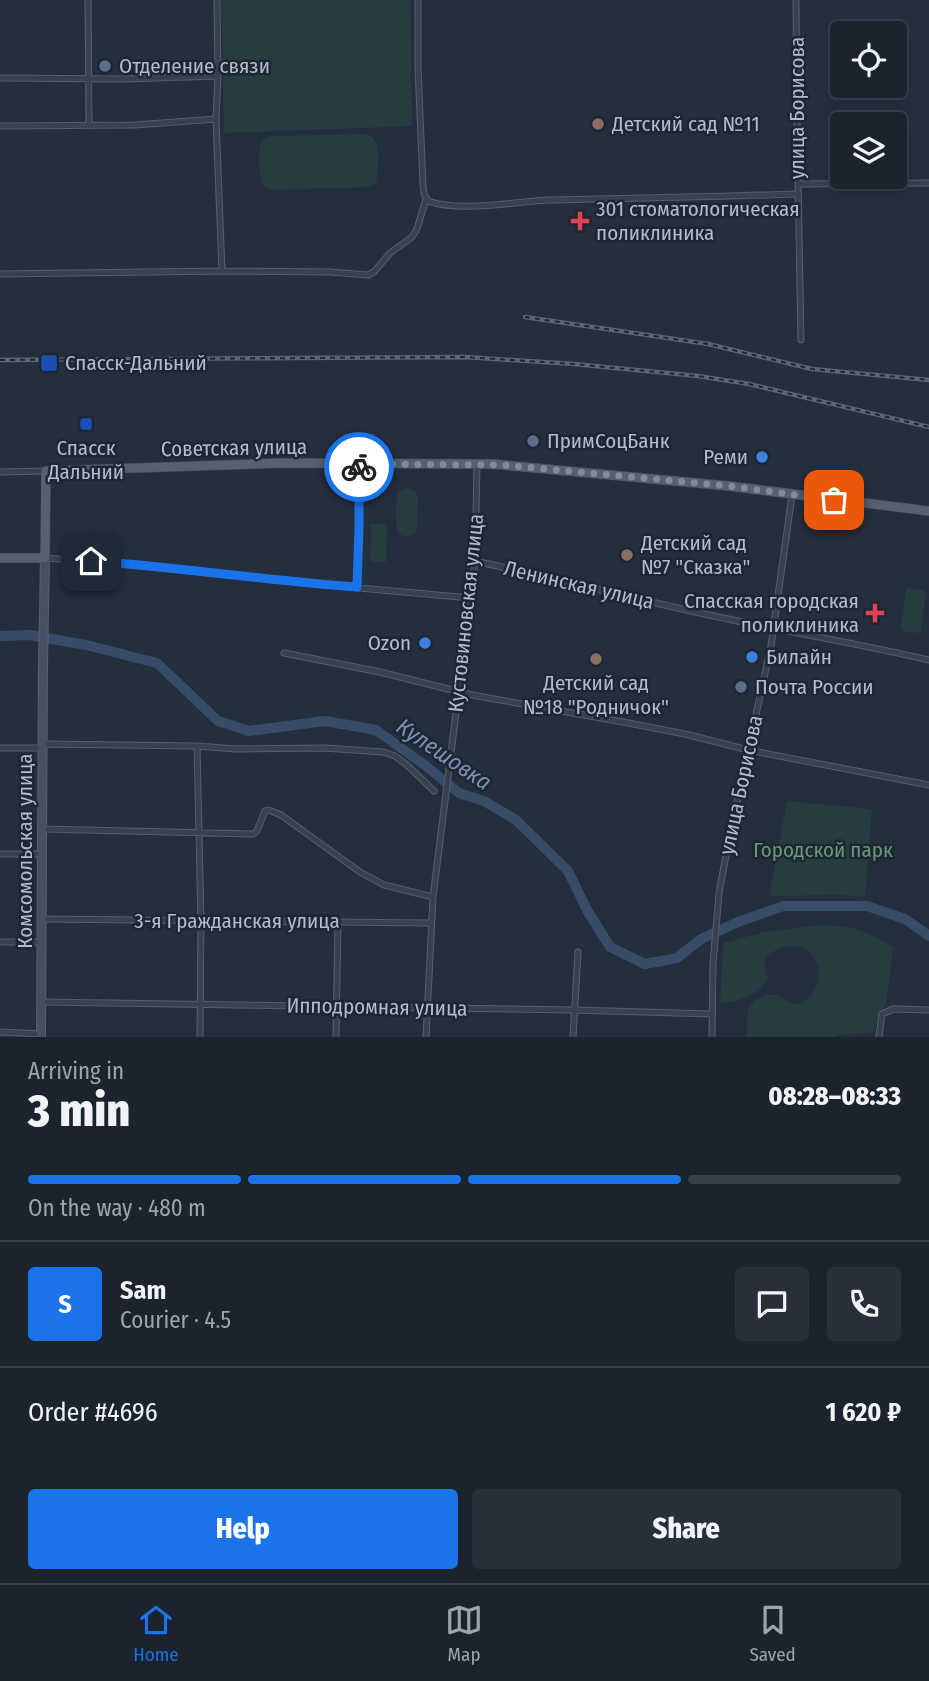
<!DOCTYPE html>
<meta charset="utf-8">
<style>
:root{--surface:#1b232e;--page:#282f3a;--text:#f1f3f6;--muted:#a0a4aa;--line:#39404a;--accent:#1a73e8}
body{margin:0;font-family:"Fira Sans Condensed",sans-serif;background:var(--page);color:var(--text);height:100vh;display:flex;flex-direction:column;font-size:26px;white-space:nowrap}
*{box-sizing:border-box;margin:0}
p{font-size:23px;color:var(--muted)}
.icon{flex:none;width:38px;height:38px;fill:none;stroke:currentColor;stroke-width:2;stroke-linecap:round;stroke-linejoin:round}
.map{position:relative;height:1037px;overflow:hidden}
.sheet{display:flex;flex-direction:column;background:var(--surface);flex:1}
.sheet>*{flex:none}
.fabs{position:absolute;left:830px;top:21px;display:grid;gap:14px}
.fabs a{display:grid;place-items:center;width:77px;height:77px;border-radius:7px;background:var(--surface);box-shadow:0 4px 18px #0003,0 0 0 2px var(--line);font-size:35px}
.pin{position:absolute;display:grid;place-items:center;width:60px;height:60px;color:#fff;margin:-30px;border-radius:14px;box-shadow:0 4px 10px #0006}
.courier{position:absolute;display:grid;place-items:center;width:70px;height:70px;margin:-35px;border:5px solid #1a73e8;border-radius:50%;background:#fff;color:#222;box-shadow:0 2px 9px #0007}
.summary em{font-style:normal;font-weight:800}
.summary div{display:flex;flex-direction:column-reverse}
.summary{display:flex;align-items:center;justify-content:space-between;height:119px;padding:0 28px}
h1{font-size:46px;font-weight:800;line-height:52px}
.bar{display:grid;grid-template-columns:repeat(4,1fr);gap:10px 7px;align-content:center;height:84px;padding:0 28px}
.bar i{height:9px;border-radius:5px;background:var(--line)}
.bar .current{background:var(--accent)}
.bar p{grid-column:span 4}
.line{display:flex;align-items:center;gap:18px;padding:0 28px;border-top:2px solid var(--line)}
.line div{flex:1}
.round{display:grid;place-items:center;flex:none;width:74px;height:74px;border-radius:7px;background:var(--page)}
.cta{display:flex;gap:14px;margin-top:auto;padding:14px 28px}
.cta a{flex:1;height:80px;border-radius:7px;background:var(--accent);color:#fff;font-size:28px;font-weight:800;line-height:80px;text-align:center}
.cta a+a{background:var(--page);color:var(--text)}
.tab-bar{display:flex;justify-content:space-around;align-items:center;height:98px;border-top:2px solid var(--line);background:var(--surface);font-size:19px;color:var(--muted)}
.tab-bar a{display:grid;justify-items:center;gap:4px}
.tab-bar .current{color:var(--accent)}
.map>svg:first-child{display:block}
.green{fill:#263c3f}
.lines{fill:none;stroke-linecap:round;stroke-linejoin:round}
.river{stroke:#394c67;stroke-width:10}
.minor-casing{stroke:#565f6c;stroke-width:7}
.secondary-casing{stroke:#565f6c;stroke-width:10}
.primary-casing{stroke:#414a57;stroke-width:10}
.minor{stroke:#38414e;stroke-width:5}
.secondary{stroke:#465061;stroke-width:8}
.primary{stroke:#56606e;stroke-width:9}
.rail-casing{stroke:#5a6575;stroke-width:4.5}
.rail{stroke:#1d2633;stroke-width:2;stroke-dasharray:5;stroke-linecap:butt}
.done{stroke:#828b98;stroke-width:7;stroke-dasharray:0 12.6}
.route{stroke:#1a73e8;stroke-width:9}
.service-dot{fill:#5c6f8a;stroke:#1d2633;stroke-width:2.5}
.education-dot{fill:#8d6e63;stroke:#1d2633;stroke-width:2.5}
.health-dot{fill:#e0444e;stroke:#1d2633;stroke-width:2.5}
.transit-dot{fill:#1a4fb4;stroke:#1d2633;stroke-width:2.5}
.shop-dot{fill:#3f7fe0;stroke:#1d2633;stroke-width:2.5}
.labels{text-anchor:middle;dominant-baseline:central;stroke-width:5;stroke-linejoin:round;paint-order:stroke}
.poi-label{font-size:21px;fill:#b4bcc9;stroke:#1d2633;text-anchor:start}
.street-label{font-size:21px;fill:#b4bcc9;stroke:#1d2633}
.park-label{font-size:21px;fill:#6b9a76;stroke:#1d2633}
.water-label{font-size:23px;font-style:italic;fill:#7c92b1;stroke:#1d2633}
</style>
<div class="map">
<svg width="929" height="1037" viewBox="0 0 929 1037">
<rect width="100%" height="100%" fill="#242f3e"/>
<!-- green -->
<path class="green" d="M 221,0 L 410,0 L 412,126 L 224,133 Z
M 364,134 C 384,137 377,166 377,181 L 371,187 L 273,190 L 264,187 C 260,179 256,149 262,141 C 265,138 268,137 272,136 Z
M 408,488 L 415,491 L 418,496 L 417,530 L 415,534 L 407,537 L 399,534 C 394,523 395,503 399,491 Z
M 371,524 L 387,524 L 386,562 L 370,562 Z
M 908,588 L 924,590 L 926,593 L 921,631 L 918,633 L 903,631 L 901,628 L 906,590 Z
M 787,801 L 872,809 L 865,897 L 839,895 L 769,896 Z
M 820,925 C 853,926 865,930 893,947 L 886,1004 L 872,1033 L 836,1035 L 835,1037 L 747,1037 L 747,1018 L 749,1007 L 755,1000 L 767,995 L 777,995 L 791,1003 L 801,1004 C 805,1001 811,997 813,992 C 833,957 796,930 765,958 L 765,969 L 768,979 C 759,996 739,1001 720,1004 L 723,943 L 765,932 Z"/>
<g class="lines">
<!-- river -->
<path class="river" d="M 0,636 L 29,635 L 86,645 L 157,663 L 218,721 L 249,731 L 325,721 L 376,730 L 426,766 L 459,793 L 484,801 L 516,820 L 568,871 L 587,910 L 610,947 L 645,964 L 677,958 L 701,939 L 738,922 L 783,906 L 867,906 L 905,919 L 929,936"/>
<!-- minor casing -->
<g class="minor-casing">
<path id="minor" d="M 88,0 L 89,125
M 418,0 L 418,67 L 423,186 L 424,194 L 428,201 C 461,213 516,201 551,200 C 633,198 716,197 798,194
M 796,0 L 797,127 L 801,340
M 0,78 L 125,79 L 218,76
M 216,119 L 222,271
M 0,126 L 135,125 L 216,119 L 218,76 L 217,0
M 798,184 L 929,183
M 0,274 L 222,271 L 330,272 L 368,275 L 374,272 L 390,253 L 412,237 L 417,229 L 426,199
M 0,472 L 46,471
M 45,558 L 113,563 L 314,584 L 471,598
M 475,561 C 553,578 631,598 709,615 C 782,631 856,643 929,660
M 357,587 L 359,528 L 358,464
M 284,653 L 380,672 L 472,695 L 623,722 L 685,734 L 748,750 L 929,785
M 43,744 L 197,746 L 235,749 L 324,748 L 383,752 L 395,756 L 407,765 L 434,791
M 197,746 L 201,921 L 200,1037
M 0,748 L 43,748
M 43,829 L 253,834 L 257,831 L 265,811 L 269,810 L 281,815 L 360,872 L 384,885 L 433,897
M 0,854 L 42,854
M 43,919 L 431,923
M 0,942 L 42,942
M 42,1002 L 574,1010 L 712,1014
M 0,1032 L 41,1034
M 336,1037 L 338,922
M 426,1037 L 433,897 L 475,561 L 477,464
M 573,1037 L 578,952
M 712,1037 L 713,964 L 719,893 L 731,829 L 771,646 L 792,495
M 879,1037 L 882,1014 L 893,1009 L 929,1010"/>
</g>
<!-- secondary casing -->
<g class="secondary-casing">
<path id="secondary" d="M 41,1037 L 43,665 L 45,558"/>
</g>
<!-- primary casing -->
<g class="primary-casing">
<path id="primary" d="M 0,558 L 45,558 L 46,471 L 282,463 L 493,464 L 729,486 L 929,511"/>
</g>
<!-- minor -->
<use href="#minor" class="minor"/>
<!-- secondary -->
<use href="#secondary" class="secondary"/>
<!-- primary -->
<use href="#primary" class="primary"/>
<!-- rail casing -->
<g class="rail-casing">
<path id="rail" d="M 525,317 L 708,344 L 812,369 L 929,380
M 0,360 L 465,357 L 574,364 L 698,376 L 749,384 L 929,427"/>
</g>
<!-- rail -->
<use href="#rail" class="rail"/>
</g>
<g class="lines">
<!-- done -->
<path class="done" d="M 359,467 L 358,464 L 503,465 L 729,486 L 834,500"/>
<!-- route -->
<path class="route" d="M 91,561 C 180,567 268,581 357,587 L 359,528 L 359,467"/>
</g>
<!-- markers -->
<g class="service-dot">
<circle cx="105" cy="66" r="7"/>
<circle cx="533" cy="441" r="7"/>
<circle cx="741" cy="687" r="7"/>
</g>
<g class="education-dot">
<circle cx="598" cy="124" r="7"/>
<circle cx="627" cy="555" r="7"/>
<circle cx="596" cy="659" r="7"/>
</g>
<g class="health-dot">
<path d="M576.5 210.5h7v7h7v7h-7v7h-7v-7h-7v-7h7z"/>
<path d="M871.5 602.5h7v7h7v7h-7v7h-7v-7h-7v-7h7z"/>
</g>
<g class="transit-dot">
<rect x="40" y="354" width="18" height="18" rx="3.5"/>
<rect x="79" y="417" width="14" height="14" rx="3.5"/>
</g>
<g class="shop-dot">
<circle cx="762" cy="457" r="7"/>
<circle cx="425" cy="643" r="7"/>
<circle cx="752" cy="657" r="7"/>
</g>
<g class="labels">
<!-- poi labels -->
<g class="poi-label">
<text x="119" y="66">Отделение связи</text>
<text x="612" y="124">Детский сад №11</text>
<text x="596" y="209">301 стоматологическая<tspan x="596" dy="24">поликлиника</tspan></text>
<text x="65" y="363">Спасск-Дальний</text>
<text x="547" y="441">ПримСоцБанк</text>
<text x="86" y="448" text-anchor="middle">Спасск<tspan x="86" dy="24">Дальний</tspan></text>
<text x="748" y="457" text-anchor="end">Реми</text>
<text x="641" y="543">Детский сад<tspan x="641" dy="24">№7 "Сказка"</tspan></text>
<text x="859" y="601" text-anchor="end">Спасская городская<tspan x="859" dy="24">поликлиника</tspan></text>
<text x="411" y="643" text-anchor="end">Ozon</text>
<text x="766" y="657">Билайн</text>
<text x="596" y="683" text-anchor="middle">Детский сад<tspan x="596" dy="24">№18 "Родничок"</tspan></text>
<text x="755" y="687">Почта России</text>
</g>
<!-- street labels -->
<g class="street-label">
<text transform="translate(797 108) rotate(-90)">улица Борисова</text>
<text transform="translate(234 448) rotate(-1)">Советская улица</text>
<text transform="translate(579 585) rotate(13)">Ленинская улица</text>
<text transform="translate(466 613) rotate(-84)">Кустовиновская улица</text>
<text transform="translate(741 785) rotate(-78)">улица Борисова</text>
<text transform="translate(25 851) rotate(-90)">Комсомольская улица</text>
<text x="237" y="921">3-я Гражданская улица</text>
<text transform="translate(377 1007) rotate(1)">Ипподромная улица</text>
</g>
<!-- park labels -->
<g class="park-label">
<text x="823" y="850">Городской парк</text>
</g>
<!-- water labels -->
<g class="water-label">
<text transform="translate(444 754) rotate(34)">Кулешовка</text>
</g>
</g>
</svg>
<div class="fabs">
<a><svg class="icon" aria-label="locate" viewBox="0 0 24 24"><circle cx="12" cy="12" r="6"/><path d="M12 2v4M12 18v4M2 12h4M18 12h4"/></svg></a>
<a><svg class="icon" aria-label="layers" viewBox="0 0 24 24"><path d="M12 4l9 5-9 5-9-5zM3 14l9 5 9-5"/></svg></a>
</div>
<div class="pin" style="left:834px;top:500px;background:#ea580c"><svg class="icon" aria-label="bag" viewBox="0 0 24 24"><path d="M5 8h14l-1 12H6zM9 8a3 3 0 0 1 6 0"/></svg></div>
<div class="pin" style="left:91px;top:561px;background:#1f2937"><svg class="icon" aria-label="home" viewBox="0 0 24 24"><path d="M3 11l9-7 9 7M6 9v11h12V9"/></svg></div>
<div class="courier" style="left:359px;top:467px"><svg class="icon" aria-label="bike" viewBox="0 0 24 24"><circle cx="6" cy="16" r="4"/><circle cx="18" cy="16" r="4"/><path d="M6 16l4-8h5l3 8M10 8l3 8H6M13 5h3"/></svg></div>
</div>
<section class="sheet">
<div class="summary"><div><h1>3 min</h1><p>Arriving in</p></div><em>08:28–08:33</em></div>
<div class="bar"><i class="current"></i><i class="current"></i><i class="current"></i><i></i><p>On the way · 480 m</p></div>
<div class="line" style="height:126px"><b class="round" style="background:var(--accent);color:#fff">S</b><div><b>Sam</b><p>Courier · 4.5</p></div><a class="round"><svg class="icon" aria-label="chat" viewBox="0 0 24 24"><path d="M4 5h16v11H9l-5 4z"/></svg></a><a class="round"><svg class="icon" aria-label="phone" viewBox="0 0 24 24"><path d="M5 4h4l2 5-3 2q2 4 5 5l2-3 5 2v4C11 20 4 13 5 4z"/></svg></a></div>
<div class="line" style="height:91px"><div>Order #4696</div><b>1 620 ₽</b></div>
<div class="cta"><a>Help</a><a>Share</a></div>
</section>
<nav class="tab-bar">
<a class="current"><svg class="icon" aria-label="home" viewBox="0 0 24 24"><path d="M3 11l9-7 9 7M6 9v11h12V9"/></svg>Home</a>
<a><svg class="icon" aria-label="map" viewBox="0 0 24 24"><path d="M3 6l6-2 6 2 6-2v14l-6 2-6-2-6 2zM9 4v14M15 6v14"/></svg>Map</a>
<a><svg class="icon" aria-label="saved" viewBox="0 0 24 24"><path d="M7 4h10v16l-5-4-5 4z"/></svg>Saved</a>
</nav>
